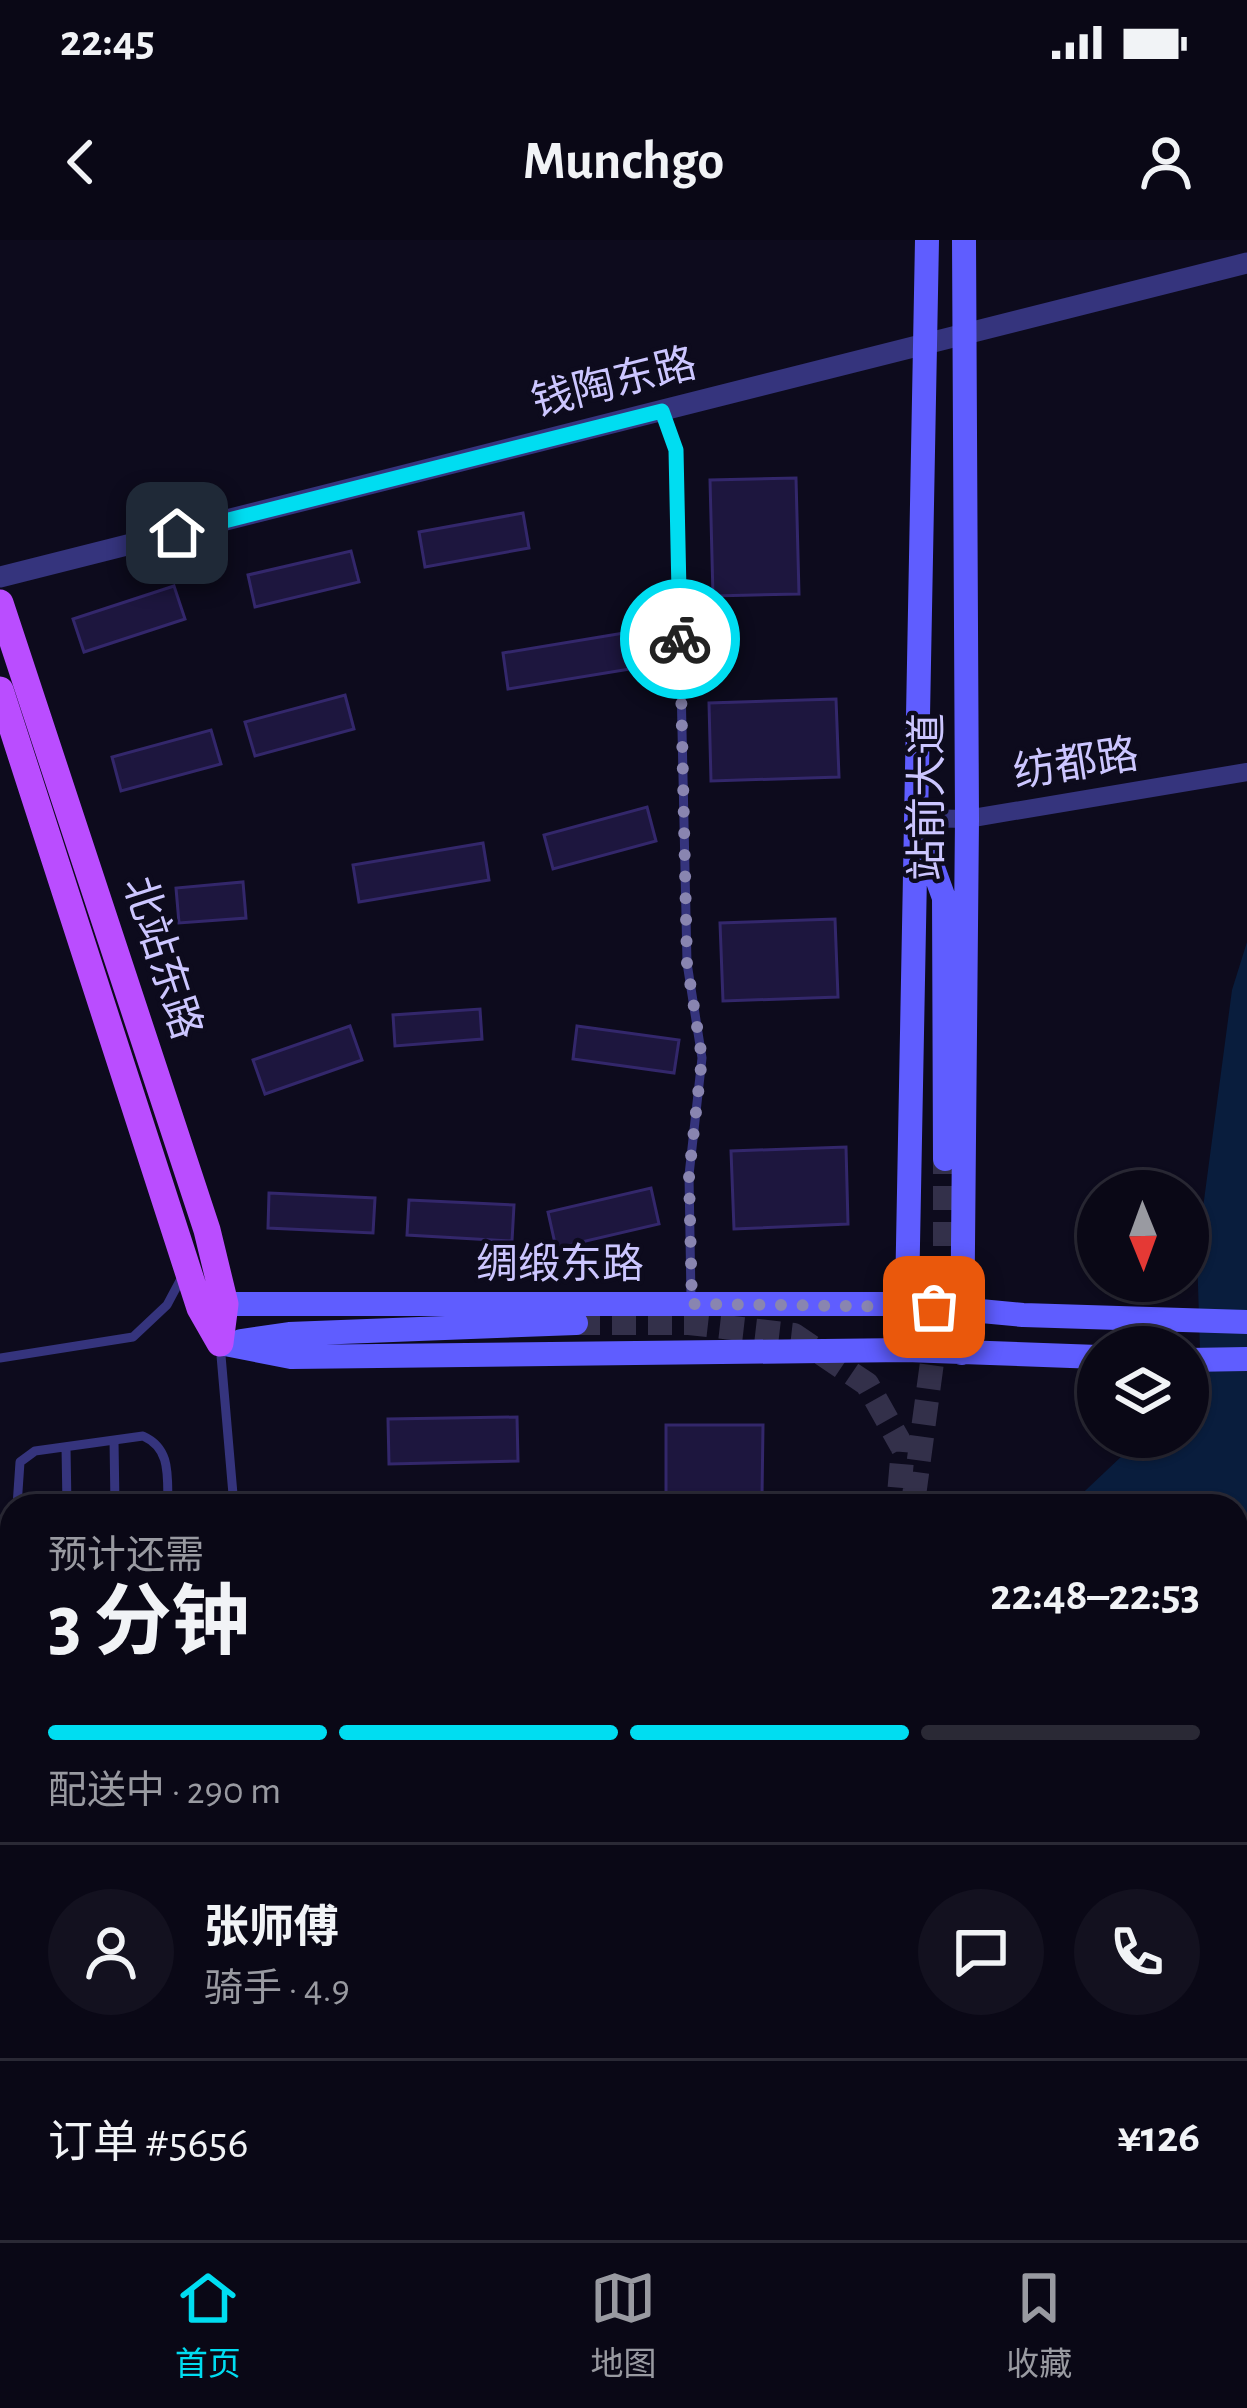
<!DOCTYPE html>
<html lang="zh">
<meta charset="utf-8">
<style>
:root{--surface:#0a0816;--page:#13111f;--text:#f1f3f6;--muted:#999aa1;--line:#2a2935;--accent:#00ddf1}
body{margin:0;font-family:"Alegreya Sans","Noto Sans SC",sans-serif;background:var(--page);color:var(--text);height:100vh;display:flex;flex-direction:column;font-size:45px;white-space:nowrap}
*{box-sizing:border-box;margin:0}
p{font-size:39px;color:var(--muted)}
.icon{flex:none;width:66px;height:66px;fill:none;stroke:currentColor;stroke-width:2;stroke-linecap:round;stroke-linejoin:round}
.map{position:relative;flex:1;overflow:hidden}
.side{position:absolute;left:0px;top:1254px;width:1248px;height:747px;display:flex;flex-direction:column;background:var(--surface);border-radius:36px 36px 0 0;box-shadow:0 3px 9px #0004,0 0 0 3px var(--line)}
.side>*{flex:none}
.needle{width:78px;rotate:179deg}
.tools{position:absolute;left:1077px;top:930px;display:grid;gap:24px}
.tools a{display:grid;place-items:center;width:132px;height:132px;border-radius:50%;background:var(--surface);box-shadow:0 3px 9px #0004,0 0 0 3px var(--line);font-size:60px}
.pin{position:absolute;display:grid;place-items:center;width:102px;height:102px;color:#fff;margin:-51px;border-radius:24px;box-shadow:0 6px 18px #0006}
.courier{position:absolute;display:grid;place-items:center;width:120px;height:120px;margin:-60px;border:9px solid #00ddf1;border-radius:50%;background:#fff;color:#222;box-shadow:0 3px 15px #0007}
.headline em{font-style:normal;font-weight:700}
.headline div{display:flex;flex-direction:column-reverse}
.headline{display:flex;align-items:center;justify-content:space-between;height:204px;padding:0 48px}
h1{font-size:78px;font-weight:700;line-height:90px}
.bar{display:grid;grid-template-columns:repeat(4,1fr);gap:18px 12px;align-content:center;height:144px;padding:0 48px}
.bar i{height:15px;border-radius:9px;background:var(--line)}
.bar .selected{background:var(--accent)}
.bar p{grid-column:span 4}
.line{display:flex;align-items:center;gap:30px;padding:0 48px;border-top:3px solid var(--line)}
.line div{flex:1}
.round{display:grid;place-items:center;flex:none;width:126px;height:126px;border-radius:63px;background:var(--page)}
.status{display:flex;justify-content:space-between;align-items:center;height:84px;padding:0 60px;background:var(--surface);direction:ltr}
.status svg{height:33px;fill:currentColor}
header{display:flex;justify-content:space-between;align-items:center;height:156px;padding:0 48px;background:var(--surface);font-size:54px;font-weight:700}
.menu{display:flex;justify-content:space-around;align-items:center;height:168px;border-top:3px solid var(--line);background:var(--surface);font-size:33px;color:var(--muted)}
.menu a{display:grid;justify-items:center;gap:6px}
.menu .selected{color:var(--accent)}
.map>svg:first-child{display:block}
.water{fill:#091d3d}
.building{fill:#1d163e;stroke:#33276b;stroke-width:3}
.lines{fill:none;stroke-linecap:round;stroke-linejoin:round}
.secondary-tunnel{stroke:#33304a;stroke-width:24;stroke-dasharray:24 12;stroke-linecap:butt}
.service{stroke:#35347d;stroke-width:9}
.minor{stroke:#35347d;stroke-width:18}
.tertiary{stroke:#35347d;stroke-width:21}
.secondary{stroke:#5f5dff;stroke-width:24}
.primary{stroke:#ba4dff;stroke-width:27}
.rail-casing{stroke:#00ddf1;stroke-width:9}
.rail{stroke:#0d0b1d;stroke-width:4.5;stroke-dasharray:14;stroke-linecap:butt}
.done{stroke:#8985b0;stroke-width:12;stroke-dasharray:0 21.6}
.route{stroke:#00ddf1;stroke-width:15}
.labels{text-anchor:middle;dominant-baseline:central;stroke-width:9;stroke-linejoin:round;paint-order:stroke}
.street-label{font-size:42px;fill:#ccc6ff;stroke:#0d0b1d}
</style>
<div class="status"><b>22:45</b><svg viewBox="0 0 49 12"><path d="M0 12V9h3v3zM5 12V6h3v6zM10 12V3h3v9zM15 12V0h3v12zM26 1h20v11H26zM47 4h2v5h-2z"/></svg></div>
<header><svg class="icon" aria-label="back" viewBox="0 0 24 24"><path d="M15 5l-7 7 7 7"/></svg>Munchgo<svg class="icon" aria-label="person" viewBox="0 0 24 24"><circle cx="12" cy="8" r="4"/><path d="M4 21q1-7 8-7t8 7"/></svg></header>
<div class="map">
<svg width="1247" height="2000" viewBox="0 0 1247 2000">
<rect width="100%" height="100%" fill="#0d0b1d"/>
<!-- water -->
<path class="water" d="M 1247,702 L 1247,1664 L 1236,1662 L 1236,1266 L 1069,1266 L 1123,1215 L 1186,1201 L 1202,1174 L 1197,1013 L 1232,750 Z
M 12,1593 L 12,1721 L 0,1721 L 0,1594 Z"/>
<!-- building -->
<path class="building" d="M 796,238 L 799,354 L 713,356 L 710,240 Z
M 523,273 L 529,308 L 425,327 L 419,292 Z
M 351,311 L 359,342 L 255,367 L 248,335 Z
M 174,346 L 185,379 L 84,412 L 73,379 Z
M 630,392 L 636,428 L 508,449 L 503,413 Z
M 345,455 L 354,489 L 255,516 L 245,482 Z
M 836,459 L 839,537 L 711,541 L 709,463 Z
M 211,490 L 221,524 L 121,551 L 112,517 Z
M 647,567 L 656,601 L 553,629 L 544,595 Z
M 483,603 L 489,640 L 359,662 L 353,625 Z
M 243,642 L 246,678 L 179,683 L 176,648 Z
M 835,679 L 838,757 L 723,761 L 720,683 Z
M 480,769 L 482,799 L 395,806 L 393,775 Z
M 350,786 L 362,820 L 265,854 L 253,820 Z
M 577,786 L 679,800 L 674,833 L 573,819 Z
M 846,907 L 848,984 L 734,989 L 731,911 Z
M 651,948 L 659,984 L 556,1008 L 548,972 Z
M 269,953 L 375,958 L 373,993 L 268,988 Z
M 409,960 L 514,965 L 512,1001 L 407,995 Z
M 517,1177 L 518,1221 L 389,1224 L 388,1179 Z
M 666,1185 L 763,1185 L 762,1256 L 666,1256 Z
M 1236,1910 L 1247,1911 L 1247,2000 L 1139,2000 L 1088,1989 L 1236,1989 Z
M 699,1989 L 1028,1989 L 1081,2000 L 697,2000 Z"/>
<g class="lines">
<!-- secondary-tunnel -->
<path class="secondary-tunnel" d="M 576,1083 L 689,1083 L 794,1095 L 867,1144 L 903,1208 L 898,1266
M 914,1256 L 945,1026 L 945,919
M 1236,1863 L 1247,1866"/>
<!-- service -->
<path class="service" d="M 663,174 L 676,210 L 687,723 L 702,818 L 689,935 L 691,1059
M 220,1104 L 234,1266
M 0,1118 L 133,1097 L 167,1065 L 183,1035
M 114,1200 L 115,1266
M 66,1207 L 67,1266
M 17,1266 L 20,1222 L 35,1211 L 143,1196 C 172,1209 167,1237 168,1266
M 0,1390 L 12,1390
M 12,1795 L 2,1795 L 3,1950 L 12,1957
M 154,1989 L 173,1989"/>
<!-- minor -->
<path class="minor" d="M 915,578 L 967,579 L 1247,532"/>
<!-- tertiary -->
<path class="tertiary" d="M 0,337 L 1247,23"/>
<!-- secondary -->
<path class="secondary" d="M 920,592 L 944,658 L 945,919
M 225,1064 L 906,1064 L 1023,1075 L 1247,1082
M 241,1101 L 289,1094 L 576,1083
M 220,1103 L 291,1117 L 906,1110 L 1098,1117
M 906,1110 L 927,0
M 962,1113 L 967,579 L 964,0
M 1188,1120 L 1247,1119"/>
<!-- primary -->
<path class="primary" d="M 0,363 L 207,990 L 225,1064 L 220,1103
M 0,450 L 200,1068 L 220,1103"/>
<!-- rail casing -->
<g class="rail-casing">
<path id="rail" d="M 0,1999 L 6,2000"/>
</g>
<!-- rail -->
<use href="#rail" class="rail"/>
</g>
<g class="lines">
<!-- done -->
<path class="done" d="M 680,399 L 687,723 L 702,818 L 689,935 L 692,1064 L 934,1067"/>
<!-- route -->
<path class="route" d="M 177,293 L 662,171 L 676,210 L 680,399"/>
</g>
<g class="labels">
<!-- street labels -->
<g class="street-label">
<text transform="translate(614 143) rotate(-14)">钱陶东路</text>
<text transform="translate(1076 524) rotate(-9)">纺都路</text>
<text transform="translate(928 557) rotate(-90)">站前大道</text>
<text transform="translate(162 718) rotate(72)">北站东路</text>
<text x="560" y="1025">绸缎东路</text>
</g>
</g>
</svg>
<div class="tools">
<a><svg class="needle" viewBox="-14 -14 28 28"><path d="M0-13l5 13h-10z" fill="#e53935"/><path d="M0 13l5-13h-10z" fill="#999aa1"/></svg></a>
<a><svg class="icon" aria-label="layers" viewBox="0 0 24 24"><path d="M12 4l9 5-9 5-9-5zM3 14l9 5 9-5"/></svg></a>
</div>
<div class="pin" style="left:934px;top:1067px;background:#ea580c"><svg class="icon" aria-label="bag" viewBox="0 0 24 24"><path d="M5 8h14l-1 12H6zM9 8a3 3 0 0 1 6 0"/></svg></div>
<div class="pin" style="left:177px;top:293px;background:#1f2937"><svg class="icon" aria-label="home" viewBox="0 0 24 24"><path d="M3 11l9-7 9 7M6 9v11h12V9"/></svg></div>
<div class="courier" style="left:680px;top:399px"><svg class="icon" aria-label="bike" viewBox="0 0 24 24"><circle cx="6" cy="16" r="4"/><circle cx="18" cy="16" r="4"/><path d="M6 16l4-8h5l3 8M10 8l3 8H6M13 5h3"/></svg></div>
<section class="side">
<div class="headline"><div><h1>3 分钟</h1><p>预计还需</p></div><em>22:48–22:53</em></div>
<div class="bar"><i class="selected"></i><i class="selected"></i><i class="selected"></i><i></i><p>配送中 · 290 m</p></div>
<div class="line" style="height:216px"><a class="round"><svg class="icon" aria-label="person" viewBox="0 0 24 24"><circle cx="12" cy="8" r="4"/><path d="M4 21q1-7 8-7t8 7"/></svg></a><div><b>张师傅</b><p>骑手 · 4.9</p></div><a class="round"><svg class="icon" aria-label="chat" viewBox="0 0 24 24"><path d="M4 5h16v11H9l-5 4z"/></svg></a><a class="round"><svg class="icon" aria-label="phone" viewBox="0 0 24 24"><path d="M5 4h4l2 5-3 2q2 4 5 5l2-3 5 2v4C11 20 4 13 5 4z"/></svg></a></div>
<div class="line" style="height:156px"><div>订单 #5656</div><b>¥126</b></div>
</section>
</div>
<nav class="menu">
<a class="selected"><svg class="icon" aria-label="home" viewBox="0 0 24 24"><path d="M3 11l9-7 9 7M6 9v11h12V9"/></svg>首页</a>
<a><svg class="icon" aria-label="map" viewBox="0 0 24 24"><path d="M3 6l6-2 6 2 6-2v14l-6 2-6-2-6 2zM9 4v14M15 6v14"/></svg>地图</a>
<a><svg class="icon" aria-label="saved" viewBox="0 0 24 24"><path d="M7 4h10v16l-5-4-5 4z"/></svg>收藏</a>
</nav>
